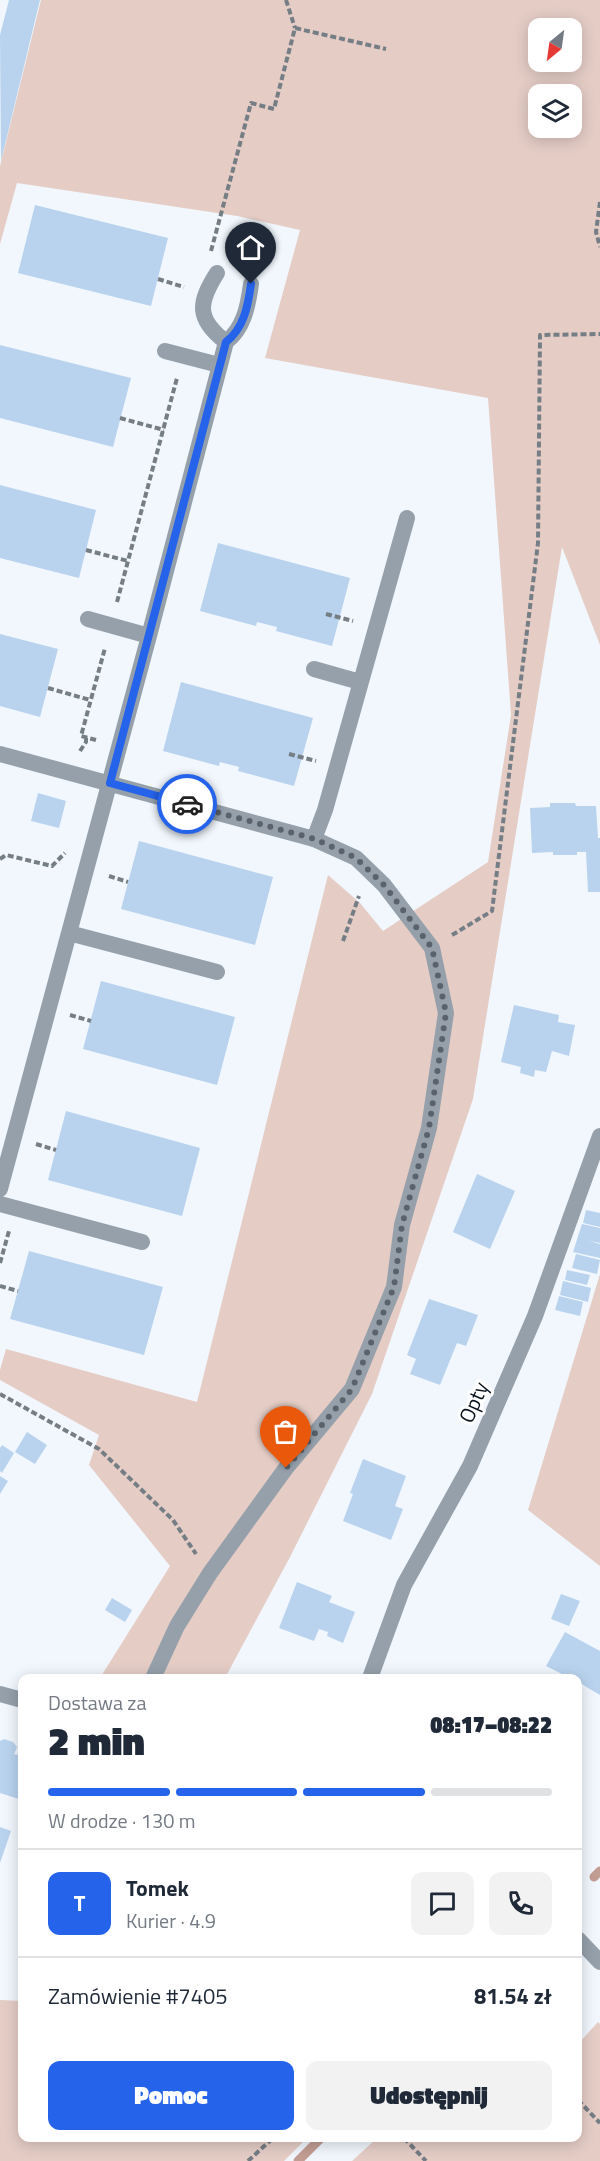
<!DOCTYPE html>
<html lang="pl">
<meta charset="utf-8">
<style>
:root{--surface:#fff;--page:#f2f2f3;--text:#1f2937;--muted:#747a83;--line:#e0e1e3;--accent:#2563eb}
body{margin:0;font-family:"Titillium Web",sans-serif;background:var(--page);color:var(--text);height:100vh;display:flex;flex-direction:column;font-size:22px;white-space:nowrap}
*{box-sizing:border-box;margin:0}
p{font-size:20px;color:var(--muted)}
.icon{flex:none;width:33px;height:33px;fill:none;stroke:currentColor;stroke-width:2;stroke-linecap:round;stroke-linejoin:round}
.map{position:relative;flex:1;overflow:hidden}
.panel{position:absolute;left:18px;top:1674px;width:564px;height:468px;display:flex;flex-direction:column;background:var(--surface);border-radius:12px;box-shadow:0 3px 15px #0003}
.panel>*{flex:none}
.needle{width:39px;rotate:209deg}
.controls{position:absolute;left:528px;top:18px;display:grid;gap:12px}
.controls a{display:grid;place-items:center;width:54px;height:54px;border-radius:12px;background:var(--surface);box-shadow:0 3px 15px #0003;font-size:30px}
.pin{position:absolute;display:grid;place-items:center;width:51px;height:51px;color:#fff;margin:-62px -26px;border-radius:50% 50% 50% 0;rotate:-45deg;box-shadow:0 0 6px #0007}
.pin .icon{rotate:45deg}
.courier{position:absolute;display:grid;place-items:center;width:60px;height:60px;margin:-30px;border:4px solid #2563eb;border-radius:50%;background:#fff;color:#222;box-shadow:0 2px 8px #0007}
.summary em{font-style:normal;font-weight:800}
.summary div{display:flex;flex-direction:column-reverse}
.summary{display:flex;align-items:center;justify-content:space-between;height:102px;padding:0 30px}
h1{font-size:39px;font-weight:800;line-height:45px}
.bar{display:grid;grid-template-columns:repeat(4,1fr);gap:9px 6px;align-content:center;height:72px;padding:0 30px}
.bar i{height:8px;border-radius:4px;background:var(--line)}
.bar .on{background:var(--accent)}
.bar p{grid-column:span 4}
.line{display:flex;align-items:center;gap:15px;padding:0 30px;border-top:2px solid var(--line)}
.line div{flex:1}
.round{display:grid;place-items:center;flex:none;width:63px;height:63px;border-radius:12px;background:var(--page)}
.cta{display:flex;gap:12px;margin-top:auto;padding:12px 30px}
.cta a{flex:1;height:69px;border-radius:12px;background:var(--accent);color:#fff;font-size:24px;font-weight:800;line-height:69px;text-align:center}
.cta a+a{background:var(--page);color:var(--text)}
.map>svg:first-child{display:block}
.green{fill:#e5cdc6;fill-rule:evenodd}
.lines{fill:none;stroke-linecap:round;stroke-linejoin:round}
.stream{stroke:#c29d93;stroke-width:9}
.building{fill:#b9d3ee}
.path{stroke:#757d85;stroke-width:4;stroke-dasharray:6 3;stroke-linecap:butt}
.service{stroke:#95a0ab;stroke-width:16}
.minor{stroke:#95a0ab;stroke-width:16}
.tertiary{stroke:#95a0ab;stroke-width:16}
.done{stroke:#5a626b;stroke-width:6;stroke-dasharray:0 10.8}
.route{stroke:#2563eb;stroke-width:8}
.labels{text-anchor:middle;dominant-baseline:central;stroke-width:6;stroke-linejoin:round;paint-order:stroke}
.street-label{font-size:21px;fill:#09121c;stroke:#fff}
</style>
<div class="map">
<svg width="600" height="2161" viewBox="0 0 600 2161">
<rect width="100%" height="100%" fill="#f1f7fd"/>
<!-- green -->
<path class="green" d="M 41,0 L 600,0 L 600,645 L 562,547 L 473,1099 L 372,1394 L 290,1557 L 225,1678 L 100,1678 L 170,1566 L 89,1465 L 99,1435 L 0,1380 L 0,1370 L 6,1349 L 197,1402 L 328,875 L 360,903 L 383,931 L 488,862 L 511,715 L 488,398 L 265,358 L 300,230 L 237,216 L 17,183 L 0,244 L 0,166 ZM 538,28 L 572,28 L 572,62 L 538,62 ZM 538,94 L 572,94 L 572,128 L 538,128 Z
M 600,1274 L 600,1566 L 528,1510 Z
M 0,2000 L 22,2001 L 22,2138 L 307,2138 L 284,2161 L 0,2161 Z
M 598,2022 L 600,2024 L 600,2161 L 352,2161 L 377,2138 L 578,2138 L 578,2044 Z"/>
<g class="lines">
<!-- stream -->
<path class="stream" d="M 594,1877 L 600,1871
M 298,2161 L 321,2138"/>
</g>
<!-- building -->
<path class="building" d="M 9,0 L 40,0 L 1,161 L 0,35 Z
M 35,205 L 168,238 L 151,306 L 18,273 Z
M 0,345 L 131,378 L 113,447 L 0,418 Z
M 0,485 L 96,510 L 79,578 L 0,558 Z
M 218,543 L 350,578 L 332,646 L 276,631 L 277,627 L 257,622 L 256,626 L 200,611 Z
M 0,634 L 58,649 L 40,717 L 0,706 Z
M 181,682 L 313,718 L 294,786 L 238,771 L 239,767 L 220,762 L 219,766 L 163,751 Z
M 38,793 L 66,801 L 59,828 L 31,821 Z
M 550,803 L 575,803 L 576,806 L 596,806 L 598,838 L 600,838 L 600,892 L 588,892 L 586,852 L 577,852 L 577,855 L 553,855 L 553,852 L 532,853 L 530,808 L 550,807 Z
M 139,841 L 273,877 L 255,945 L 121,909 Z
M 101,981 L 235,1017 L 217,1085 L 83,1049 Z
M 514,1005 L 559,1015 L 558,1022 L 575,1025 L 569,1056 L 552,1051 L 546,1072 L 535,1070 L 534,1077 L 520,1073 L 521,1067 L 501,1062 Z
M 66,1111 L 200,1148 L 182,1216 L 48,1180 Z
M 477,1174 L 515,1191 L 490,1249 L 453,1232 Z
M 586,1210 L 600,1213 L 600,1227 L 583,1223 Z
M 582,1224 L 600,1228 L 600,1243 L 589,1241 L 600,1244 L 600,1258 L 573,1252 Z
M 29,1251 L 163,1287 L 144,1355 L 10,1319 Z
M 576,1254 L 600,1260 L 597,1274 L 572,1268 Z
M 567,1270 L 590,1275 L 587,1285 L 565,1280 Z
M 563,1281 L 591,1288 L 588,1302 L 560,1295 Z
M 559,1296 L 583,1302 L 580,1316 L 555,1310 Z
M 429,1299 L 478,1315 L 466,1346 L 457,1343 L 440,1385 L 410,1374 L 416,1359 L 407,1355 Z
M 27,1432 L 47,1445 L 35,1464 L 15,1452 Z
M 2,1445 L 14,1453 L 2,1473 L 0,1471 L 0,1448 Z
M 363,1459 L 406,1476 L 395,1506 L 403,1509 L 391,1540 L 343,1521 L 353,1494 L 350,1493 Z
M 0,1476 L 8,1481 L 0,1494 Z
M 297,1582 L 332,1596 L 329,1602 L 355,1612 L 343,1643 L 327,1636 L 328,1632 L 319,1629 L 314,1641 L 279,1628 Z
M 561,1594 L 580,1601 L 569,1626 L 551,1619 Z
M 112,1598 L 132,1610 L 125,1622 L 105,1610 Z
M 565,1632 L 600,1651 L 600,1695 L 578,1682 L 578,1678 L 570,1678 L 546,1666 Z
M 4,1739 L 13,1742 L 17,1747 L 14,1754 L 22,1756 L 22,1800 L 0,1793 L 0,1741 Z
M 0,1827 L 11,1831 L 0,1863 Z"/>
<g class="lines">
<!-- path -->
<path class="path" d="M 286,0 L 295,28
M 600,202 L 596,232 L 600,247
M 211,251 L 251,103 L 274,109 L 295,28 L 386,49
M 158,279 L 184,287
M 120,418 L 164,430
M 86,550 L 128,561
M 117,602 L 177,378
M 326,614 L 353,621
M 48,688 L 90,700
M 96,740 L 81,736 L 105,648
M 80,751 L 86,742 L 86,737
M 289,754 L 316,761
M 0,859 L 6,855 L 52,866 L 65,853
M 109,876 L 128,882
M 452,935 L 492,911 L 538,543 L 540,335 L 600,334
M 343,941 L 359,896
M 70,1015 L 91,1021
M 36,1144 L 56,1150
M 0,1263 L 9,1231
M 0,1286 L 18,1291
M 0,1394 L 99,1449 L 173,1520 L 196,1554
M 578,2100 L 600,2123
M 404,2138 L 426,2161
M 248,2161 L 273,2138"/>
<!-- service -->
<path class="service" d="M 217,273 C 198,303 196,319 226,342
M 165,351 L 219,365
M 88,619 L 149,636
M 314,669 L 360,682
M 314,839 L 325,810 L 407,518
M 69,933 L 217,972
M 0,1189 L 149,636 L 226,342 C 244,328 248,306 251,284
M 0,1204 L 142,1242"/>
<!-- minor -->
<path class="minor" d="M 0,754 L 314,839 L 356,858 L 384,885 L 432,948 L 446,1013 L 429,1128 L 402,1225 L 394,1287 L 352,1389 L 286,1468 L 210,1573 L 177,1626 L 153,1678
M 370,1678 L 404,1585 L 470,1466 L 535,1316 L 600,1136"/>
<!-- tertiary -->
<path class="tertiary" d="M 0,1694 L 22,1700
M 578,1939 L 600,1962"/>
</g>
<g class="lines">
<!-- done -->
<path class="done" d="M 187,804 L 315,839 L 356,858 L 384,885 L 432,948 L 446,1013 L 429,1128 L 402,1225 L 394,1287 L 352,1389 L 286,1468"/>
<!-- route -->
<path class="route" d="M 187,804 L 110,783 L 226,342 C 244,328 248,306 251,284"/>
</g>
<g class="labels">
<!-- street labels -->
<g class="street-label">
<text transform="translate(473 1402) rotate(-66)">Opty</text>
</g>
</g>
</svg>
<div class="controls">
<a><svg class="needle" viewBox="-14 -14 28 28"><path d="M0-13l5 13h-10z" fill="#e53935"/><path d="M0 13l5-13h-10z" fill="#747a83"/></svg></a>
<a><svg class="icon" aria-label="layers" viewBox="0 0 24 24"><path d="M12 4l9 5-9 5-9-5zM3 14l9 5 9-5"/></svg></a>
</div>
<div class="pin" style="left:286px;top:1468px;background:#ea580c"><svg class="icon" aria-label="bag" viewBox="0 0 24 24"><path d="M5 8h14l-1 12H6zM9 8a3 3 0 0 1 6 0"/></svg></div>
<div class="pin" style="left:251px;top:284px;background:#1f2937"><svg class="icon" aria-label="home" viewBox="0 0 24 24"><path d="M3 11l9-7 9 7M6 9v11h12V9"/></svg></div>
<div class="courier" style="left:187px;top:804px"><svg class="icon" aria-label="car" viewBox="0 0 24 24"><path d="M5 17H2v-5l4-1 3-4h7l3 4 3 1v5h-3M9 17h6M6 11h13"/><circle cx="7" cy="17" r="2"/><circle cx="17" cy="17" r="2"/></svg></div>
<section class="panel">
<div class="summary"><div><h1>2 min</h1><p>Dostawa za</p></div><em>08:17–08:22</em></div>
<div class="bar"><i class="on"></i><i class="on"></i><i class="on"></i><i></i><p>W drodze · 130 m</p></div>
<div class="line" style="height:108px"><b class="round" style="background:var(--accent);color:#fff">T</b><div><b>Tomek</b><p>Kurier · 4.9</p></div><a class="round"><svg class="icon" aria-label="chat" viewBox="0 0 24 24"><path d="M4 5h16v11H9l-5 4z"/></svg></a><a class="round"><svg class="icon" aria-label="phone" viewBox="0 0 24 24"><path d="M5 4h4l2 5-3 2q2 4 5 5l2-3 5 2v4C11 20 4 13 5 4z"/></svg></a></div>
<div class="line" style="height:78px"><div>Zamówienie #7405</div><b>81.54 zł</b></div>
<div class="cta"><a>Pomoc</a><a>Udostępnij</a></div>
</section>
</div>
